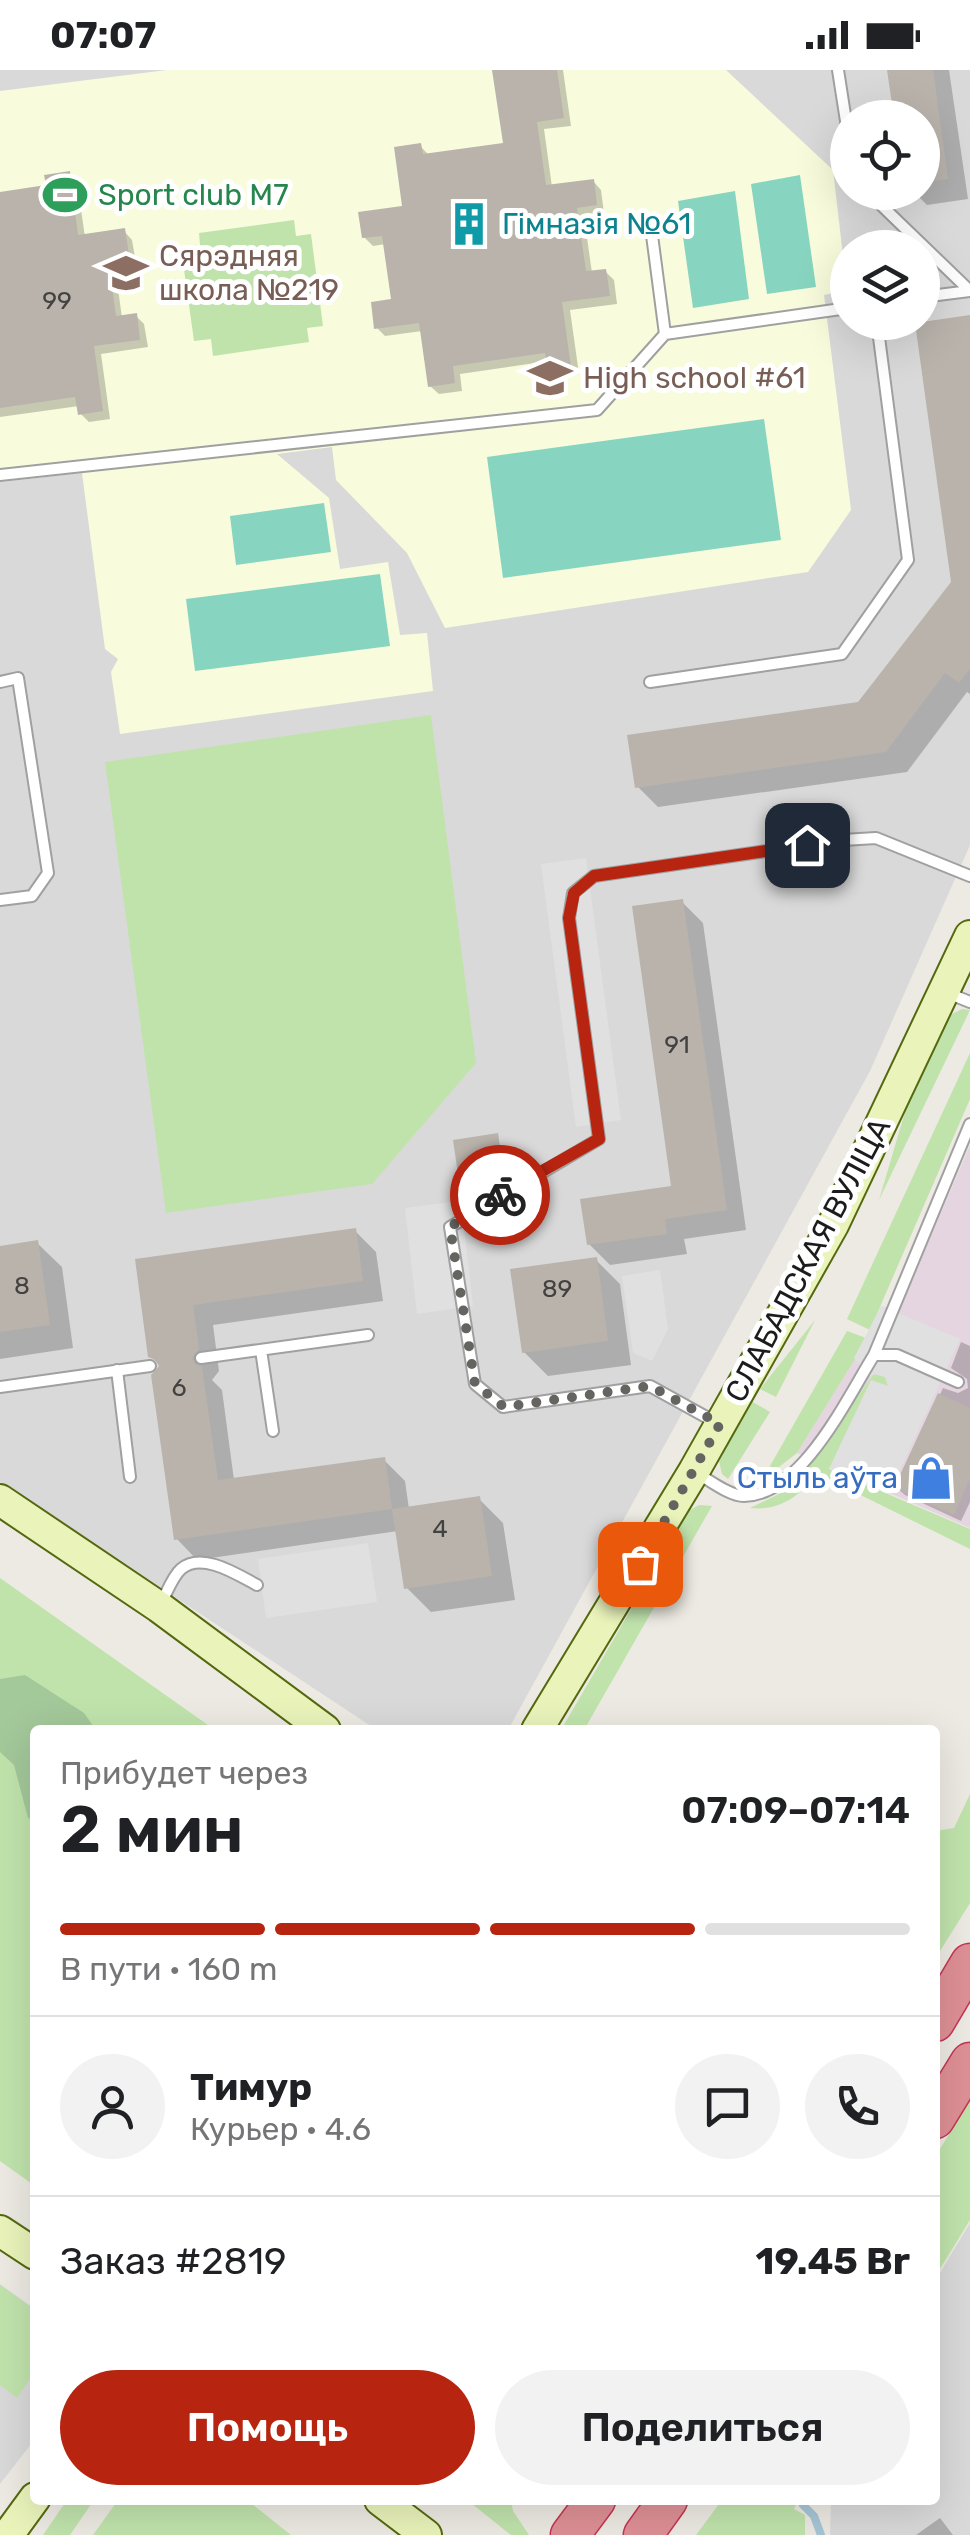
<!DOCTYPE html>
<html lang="ru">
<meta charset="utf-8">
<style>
:root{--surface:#fff;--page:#f2f2f2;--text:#202124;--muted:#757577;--line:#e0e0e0;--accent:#b72511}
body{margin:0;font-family:Rubik,sans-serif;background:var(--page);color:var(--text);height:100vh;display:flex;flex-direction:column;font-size:38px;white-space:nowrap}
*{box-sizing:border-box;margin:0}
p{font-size:32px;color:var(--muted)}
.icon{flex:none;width:55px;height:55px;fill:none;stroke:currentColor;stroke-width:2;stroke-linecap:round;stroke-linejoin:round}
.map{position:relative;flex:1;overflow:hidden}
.details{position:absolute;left:30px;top:1655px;width:910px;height:780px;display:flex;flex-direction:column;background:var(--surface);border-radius:10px;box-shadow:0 10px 40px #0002}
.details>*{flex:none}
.controls{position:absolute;left:830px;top:30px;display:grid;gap:20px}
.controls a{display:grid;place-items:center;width:110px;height:110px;border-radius:50%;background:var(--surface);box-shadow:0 10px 40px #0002;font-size:50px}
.pin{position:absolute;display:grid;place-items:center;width:85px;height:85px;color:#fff;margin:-42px;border-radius:20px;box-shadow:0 5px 15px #0006}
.courier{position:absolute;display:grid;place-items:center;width:100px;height:100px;margin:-50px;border:8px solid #b72511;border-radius:50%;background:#fff;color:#222;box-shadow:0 2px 12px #0007}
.overview em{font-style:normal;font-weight:600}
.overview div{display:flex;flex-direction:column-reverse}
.overview{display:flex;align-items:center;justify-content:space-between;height:170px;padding:0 30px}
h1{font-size:65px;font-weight:600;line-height:75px}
.bar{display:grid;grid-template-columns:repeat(4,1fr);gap:15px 10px;align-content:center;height:120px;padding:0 30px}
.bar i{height:12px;border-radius:8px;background:var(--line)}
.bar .selected{background:var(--accent)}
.bar p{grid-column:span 4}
.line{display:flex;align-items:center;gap:25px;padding:0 30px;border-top:2px solid var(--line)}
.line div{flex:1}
.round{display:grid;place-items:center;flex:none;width:105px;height:105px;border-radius:52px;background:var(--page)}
.action{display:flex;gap:20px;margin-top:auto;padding:20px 30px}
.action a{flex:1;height:115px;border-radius:60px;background:var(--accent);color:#fff;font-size:40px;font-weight:600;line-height:115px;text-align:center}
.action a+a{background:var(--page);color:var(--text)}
.status{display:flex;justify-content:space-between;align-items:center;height:70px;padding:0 50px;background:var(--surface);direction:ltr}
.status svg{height:28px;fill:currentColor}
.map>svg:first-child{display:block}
.residential{fill:#dad9d9;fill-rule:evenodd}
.industrial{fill:#e5d5e0}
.education{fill:#f8fcdc}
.grass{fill:#c0e3ac}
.forest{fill:#a3c89a}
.pitch{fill:#87d5c0}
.parking{fill:#e0e0e0}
.shadow{fill:#0003}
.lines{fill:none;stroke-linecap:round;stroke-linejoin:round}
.stream{stroke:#a6c6d7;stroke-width:8}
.building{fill:#b9b3ac}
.lane-casing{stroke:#a0a0a0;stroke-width:14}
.secondary-casing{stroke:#54680e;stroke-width:34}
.highway-casing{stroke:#c73354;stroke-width:41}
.lane{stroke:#fff;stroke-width:10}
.secondary{stroke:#e9f3ba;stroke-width:30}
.highway{stroke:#de9095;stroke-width:38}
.done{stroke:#656461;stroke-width:10;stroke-dasharray:0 18}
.route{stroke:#b72511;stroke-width:12}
.labels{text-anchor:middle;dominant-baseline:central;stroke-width:10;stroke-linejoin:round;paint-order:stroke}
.number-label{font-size:25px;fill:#434240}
.leisure-label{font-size:30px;fill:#27864d;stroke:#fff;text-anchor:start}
.culture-label{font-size:30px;fill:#0d838f;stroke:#fff;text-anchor:start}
.education-label{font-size:30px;fill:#785e54;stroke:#fff;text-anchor:start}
.street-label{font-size:30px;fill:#1c1c1c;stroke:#fff}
.shop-label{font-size:30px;fill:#366cbe;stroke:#fff;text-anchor:end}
</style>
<div class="status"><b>07:07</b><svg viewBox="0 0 49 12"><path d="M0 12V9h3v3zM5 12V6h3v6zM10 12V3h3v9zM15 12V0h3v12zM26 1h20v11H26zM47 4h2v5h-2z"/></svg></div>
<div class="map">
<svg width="970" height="2465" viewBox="0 0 970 2465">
<rect width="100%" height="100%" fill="#eceae2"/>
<!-- residential -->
<path class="residential" d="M 0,0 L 970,0 L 970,775 L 870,1001 L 508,1660 L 377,1660 L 0,1412 ZM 848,48 L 922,48 L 922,122 L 848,122 ZM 848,178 L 922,178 L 922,252 L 848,252 Z
M 970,2153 L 970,2465 L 830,2465 L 831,2430 L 935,2430 L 935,2211 Z
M 0,2214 L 35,2239 L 35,2369 L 0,2414 Z"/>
<!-- industrial -->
<path class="industrial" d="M 970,1075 L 970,1458 L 797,1383 L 862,1278 L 881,1236 L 899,1241 Z"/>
<!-- education -->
<path class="education" d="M 167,0 L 726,0 L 833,100 L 847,220 L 824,225 L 851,440 L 808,502 L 445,558 L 407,483 L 336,410 L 332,377 L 277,384 L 329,428 L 340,499 L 388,492 L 400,565 L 427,563 L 433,621 L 120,664 L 111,602 L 118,589 L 105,579 L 82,403 L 0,412 L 0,21 Z"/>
<!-- grass -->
<path class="grass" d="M 294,150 L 296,166 L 311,164 L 323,256 L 307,258 L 309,272 L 213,286 L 211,269 L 194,271 L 181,178 L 200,175 L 199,163 Z
M 431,645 L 476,993 L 372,1114 L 166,1143 L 105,692 Z
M 962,939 L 970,940 L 879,1130 L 905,1042 L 950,945 Z
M 970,983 L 970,1029 L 870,1260 L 847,1249 Z
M 815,1250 L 776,1327 L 760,1319 Z
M 847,1261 L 866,1268 L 862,1278 L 797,1383 L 762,1410 Z
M 874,1304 L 885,1307 L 888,1317 L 871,1311 L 829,1399 L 970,1459 L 970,1479 L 816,1403 C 800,1427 779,1441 750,1438 L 781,1423 L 798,1406 Z
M 751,1331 L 770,1342 L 728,1409 L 722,1404 L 719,1391 Z
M 699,1435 L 712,1436 L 584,1660 L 561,1660 L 688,1441 Z
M 0,1508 L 215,1660 L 35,1660 L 35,2116 L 0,2091 Z
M 970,1724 L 970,1833 L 935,1889 L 935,1761 L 954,1758 Z
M 970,2030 L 970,2150 L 935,2207 L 935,2087 Z
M 0,2215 L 35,2240 L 35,2301 L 17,2328 L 0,2315 Z
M 67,2430 L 94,2430 L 70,2465 L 43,2465 Z
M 118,2430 L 247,2430 L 291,2465 L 93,2465 Z
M 467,2430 L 511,2430 L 513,2441 L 529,2465 L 511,2465 Z
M 722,2430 L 799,2430 L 794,2439 L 805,2445 L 805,2465 L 696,2465 Z"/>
<!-- forest -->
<path class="forest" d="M 25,1605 L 84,1643 L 96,1660 L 35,1660 L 35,1750 L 28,1748 L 14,1695 L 0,1682 L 0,1609 Z"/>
<!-- pitch -->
<path class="pitch" d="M 800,105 L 816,217 L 767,224 L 751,114 Z
M 735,121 L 749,229 L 693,238 L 678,131 Z
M 764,349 L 781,470 L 503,508 L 487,387 Z
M 324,433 L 331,482 L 236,495 L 230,446 Z
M 380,504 L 390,576 L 195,601 L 186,529 Z"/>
<!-- parking -->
<path class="parking" d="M 586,788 L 621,1050 L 576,1057 L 541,794 Z
M 461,1131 L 473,1236 L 417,1244 L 405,1138 Z
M 660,1200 L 668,1259 L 652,1291 L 633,1283 L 622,1206 Z
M 881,1236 L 960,1269 L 889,1424 L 829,1399 L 871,1310 L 888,1316 L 885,1307 L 875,1304 L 870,1307 L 854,1288 Z
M 368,1473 L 377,1532 L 266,1548 L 258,1489 Z"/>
<!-- shadow -->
<path class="shadow" d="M 495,0 L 563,0 L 571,56 L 544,59 L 552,117 L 593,111 L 601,120 L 604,143 L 584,146 L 592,203 L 605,201 L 614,210 L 617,234 L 570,240 L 579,304 L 558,307 L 550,299 L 549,291 L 460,304 L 462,321 L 439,324 L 430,316 L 422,261 L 385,266 L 377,258 L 394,231 L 386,174 L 373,176 L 364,167 L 405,138 L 420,76 L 430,86 L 505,75 Z
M 890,0 L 949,0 L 968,129 L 927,135 L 914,122 L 922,122 L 922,48 Z
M 69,104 L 77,112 L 85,167 L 124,161 L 132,170 L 136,193 L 115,196 L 122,248 L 136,246 L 144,254 L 148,277 L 101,284 L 110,349 L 89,352 L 80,343 L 79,336 L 0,347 L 0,124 L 48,117 Z
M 970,248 L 970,624 L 967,622 L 907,702 L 658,737 L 637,716 L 859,635 L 953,512 Z
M 682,832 L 703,853 L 746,1160 L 684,1169 L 687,1184 L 610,1195 L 589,1174 L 674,1118 Z
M 497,1065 L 506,1113 L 464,1119 L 462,1117 Z
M 355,1161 L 376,1182 L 383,1231 L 213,1255 L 219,1301 L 212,1310 L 222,1320 L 234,1410 L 384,1390 L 405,1411 L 409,1439 L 479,1429 L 503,1453 L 515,1530 L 431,1542 L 407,1518 L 398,1461 L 197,1490 L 177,1469 L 161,1297 L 151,1286 L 138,1192 Z
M 37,1173 L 62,1197 L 73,1278 L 0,1289 L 0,1178 Z
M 596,1190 L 620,1214 L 631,1295 L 548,1306 L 524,1282 Z
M 961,1272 L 970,1276 L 970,1432 L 961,1451 L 905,1425 L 897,1418 L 943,1318 L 958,1323 L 968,1318 L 967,1309 L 951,1298 Z
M 940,2448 L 953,2465 L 916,2465 Z"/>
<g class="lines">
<!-- stream -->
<path class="stream" d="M 803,2435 L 814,2446 L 821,2465"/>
</g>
<!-- building -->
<path class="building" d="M 492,0 L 557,0 L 564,48 L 537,52 L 546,115 L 594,109 L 597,135 L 577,138 L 586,201 L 606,199 L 610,226 L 562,232 L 571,297 L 548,300 L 545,283 L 453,296 L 455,313 L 428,317 L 419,253 L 374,259 L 371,232 L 391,229 L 382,166 L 362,168 L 358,142 L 402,136 L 394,77 L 421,73 L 423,84 L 503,73 Z
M 887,0 L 933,0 L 948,109 L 922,113 L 922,48 L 894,48 Z
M 70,101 L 78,165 L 125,158 L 129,185 L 108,188 L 116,246 L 137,243 L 140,270 L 94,276 L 103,341 L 78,345 L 75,327 L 0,338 L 0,122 L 46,115 L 44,105 Z
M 970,245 L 970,599 L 959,613 L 945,603 L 886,682 L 635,718 L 627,665 L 858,632 L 951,512 L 915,253 Z
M 683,829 L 727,1140 L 665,1149 L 667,1164 L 587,1175 L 580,1129 L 671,1116 L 632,836 Z
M 498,1063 L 505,1111 L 460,1118 L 453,1070 Z
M 356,1158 L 363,1211 L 193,1235 L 199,1279 L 192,1288 L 195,1294 L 202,1297 L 218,1410 L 385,1387 L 392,1439 L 174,1470 L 151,1305 L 159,1296 L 156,1290 L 148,1287 L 135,1189 Z
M 38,1170 L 50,1255 L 0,1262 L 0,1176 Z
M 597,1187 L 608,1271 L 522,1283 L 510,1199 Z
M 938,1323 L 970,1338 L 970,1409 L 954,1445 L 894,1418 Z
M 480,1426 L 492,1506 L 404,1519 L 392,1439 Z"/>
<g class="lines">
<!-- lane casing -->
<g class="lane-casing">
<path id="lane" d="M 838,0 L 848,64
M 872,122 L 882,136 L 970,221
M 650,150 L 665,264
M 922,227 L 970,221
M 0,405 L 597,340 L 665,264 L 848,238
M 0,612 L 18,608 L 48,803 L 32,826 L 0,830
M 650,612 L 842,584 L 908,490 L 877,252
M 945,922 L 970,932
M 261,1280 L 273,1361
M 874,1285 L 970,1054
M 201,1288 L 368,1265
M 117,1300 L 130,1407
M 0,1317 L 150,1296
M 717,1353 L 650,1316 L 503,1337 L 475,1314 L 450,1157 L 599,1069 L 569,848 L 573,823 L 594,806 L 843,770 L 876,768 L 970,806
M 695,1402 C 708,1409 729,1426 744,1426 C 802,1425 847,1328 874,1285 L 897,1285 L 958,1312
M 160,1535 C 166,1525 172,1507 181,1499 C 202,1481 238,1505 257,1515"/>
</g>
<!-- secondary casing -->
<g class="secondary-casing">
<path id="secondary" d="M 0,1430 L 159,1537 L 325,1660
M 537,1660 L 694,1401 L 833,1155 L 970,866
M 0,2161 L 35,2184
M 380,2430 L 426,2465
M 8,2465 L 35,2428"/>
</g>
<!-- highway casing -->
<g class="highway-casing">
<path id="highway" d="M 935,1952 L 970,1893
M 935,2049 L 970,1992
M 570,2465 L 596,2430
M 643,2465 L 668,2430"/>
</g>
<!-- lane -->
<use href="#lane" class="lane"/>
<!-- secondary -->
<use href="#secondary" class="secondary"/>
<!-- highway -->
<use href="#highway" class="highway"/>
</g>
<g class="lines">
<!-- done -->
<path class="done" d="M 500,1125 L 450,1157 L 475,1314 L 504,1337 L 650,1316 L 720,1354 L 640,1494"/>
<!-- route -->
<path class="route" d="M 500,1125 L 599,1069 L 569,848 L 574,823 L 594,806 L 807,775"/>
</g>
<!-- icons -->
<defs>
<g id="stadium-bare" transform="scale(3.45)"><path d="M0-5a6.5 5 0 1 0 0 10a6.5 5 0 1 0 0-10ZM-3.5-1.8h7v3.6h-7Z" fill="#2e9e5b" stroke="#fff" stroke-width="2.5" paint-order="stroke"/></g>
<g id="building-bare" transform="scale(3.45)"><path d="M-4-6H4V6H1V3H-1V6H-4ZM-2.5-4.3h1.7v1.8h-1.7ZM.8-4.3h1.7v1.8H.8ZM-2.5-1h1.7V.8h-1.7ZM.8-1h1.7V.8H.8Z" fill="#0f9aa8" stroke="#fff" stroke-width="2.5" paint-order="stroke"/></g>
<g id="school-bare" transform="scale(3.45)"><path d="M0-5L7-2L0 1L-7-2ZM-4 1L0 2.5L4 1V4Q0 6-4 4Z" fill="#8d6e63" stroke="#fff" stroke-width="2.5" paint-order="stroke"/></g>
<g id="shop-bare" transform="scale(3.45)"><path d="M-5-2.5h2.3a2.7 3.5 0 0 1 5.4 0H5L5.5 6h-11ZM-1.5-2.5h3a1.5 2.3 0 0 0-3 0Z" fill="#3f7fe0" stroke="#fff" stroke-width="2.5" paint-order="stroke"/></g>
</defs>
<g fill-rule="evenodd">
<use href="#stadium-bare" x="65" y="125"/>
<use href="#building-bare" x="469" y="154"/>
<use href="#school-bare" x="126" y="203"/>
<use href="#school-bare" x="550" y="308"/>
<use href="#shop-bare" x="931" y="1408"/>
</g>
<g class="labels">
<!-- number labels -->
<g class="number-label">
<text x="57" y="230">99</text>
<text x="677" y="974">91</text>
<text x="22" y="1215">8</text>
<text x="557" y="1218">89</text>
<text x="179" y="1317">6</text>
<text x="440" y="1458">4</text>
</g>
<!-- leisure labels -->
<g class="leisure-label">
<text x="98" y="125">Sport club M7</text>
</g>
<!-- culture labels -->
<g class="culture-label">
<text x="502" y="154">Гімназія №61</text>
</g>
<!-- education labels -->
<g class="education-label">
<text x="159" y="186">Сярэдняя<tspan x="159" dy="34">школа №219</tspan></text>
<text x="583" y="308">High school #61</text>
</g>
<!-- street labels -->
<g class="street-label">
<text transform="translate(808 1190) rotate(-62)">СЛАБАДСКАЯ ВУЛІЦА</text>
</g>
<!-- shop labels -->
<g class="shop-label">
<text x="898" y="1408">Стыль аўта</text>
</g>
</g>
</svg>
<div class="controls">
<a><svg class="icon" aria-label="locate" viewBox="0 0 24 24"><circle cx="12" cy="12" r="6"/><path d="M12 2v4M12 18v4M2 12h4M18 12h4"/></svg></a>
<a><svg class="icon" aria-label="layers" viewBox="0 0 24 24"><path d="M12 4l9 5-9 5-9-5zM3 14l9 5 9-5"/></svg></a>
</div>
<div class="pin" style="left:640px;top:1494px;background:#ea580c"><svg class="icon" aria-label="bag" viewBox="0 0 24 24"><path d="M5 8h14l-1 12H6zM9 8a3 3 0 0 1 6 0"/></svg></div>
<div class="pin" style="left:807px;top:775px;background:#1f2937"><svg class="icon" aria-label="home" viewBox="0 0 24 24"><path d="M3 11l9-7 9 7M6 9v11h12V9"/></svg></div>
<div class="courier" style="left:500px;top:1125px"><svg class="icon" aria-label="bike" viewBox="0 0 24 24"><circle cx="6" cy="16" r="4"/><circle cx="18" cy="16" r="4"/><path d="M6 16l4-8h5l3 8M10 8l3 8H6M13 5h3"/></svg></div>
<section class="details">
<div class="overview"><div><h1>2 мин</h1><p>Прибудет через</p></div><em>07:09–07:14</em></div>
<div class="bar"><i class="selected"></i><i class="selected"></i><i class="selected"></i><i></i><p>В пути · 160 m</p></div>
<div class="line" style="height:180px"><a class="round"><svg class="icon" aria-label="person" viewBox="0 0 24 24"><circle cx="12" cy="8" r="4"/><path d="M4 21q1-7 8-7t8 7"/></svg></a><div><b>Тимур</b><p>Курьер · 4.6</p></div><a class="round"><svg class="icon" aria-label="chat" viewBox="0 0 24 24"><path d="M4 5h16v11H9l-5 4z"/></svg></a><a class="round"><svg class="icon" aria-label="phone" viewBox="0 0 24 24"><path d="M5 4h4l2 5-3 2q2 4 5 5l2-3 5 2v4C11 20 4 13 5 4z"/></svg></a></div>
<div class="line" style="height:130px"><div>Заказ #2819</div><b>19.45 Br</b></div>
<div class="action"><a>Помощь</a><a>Поделиться</a></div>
</section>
</div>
